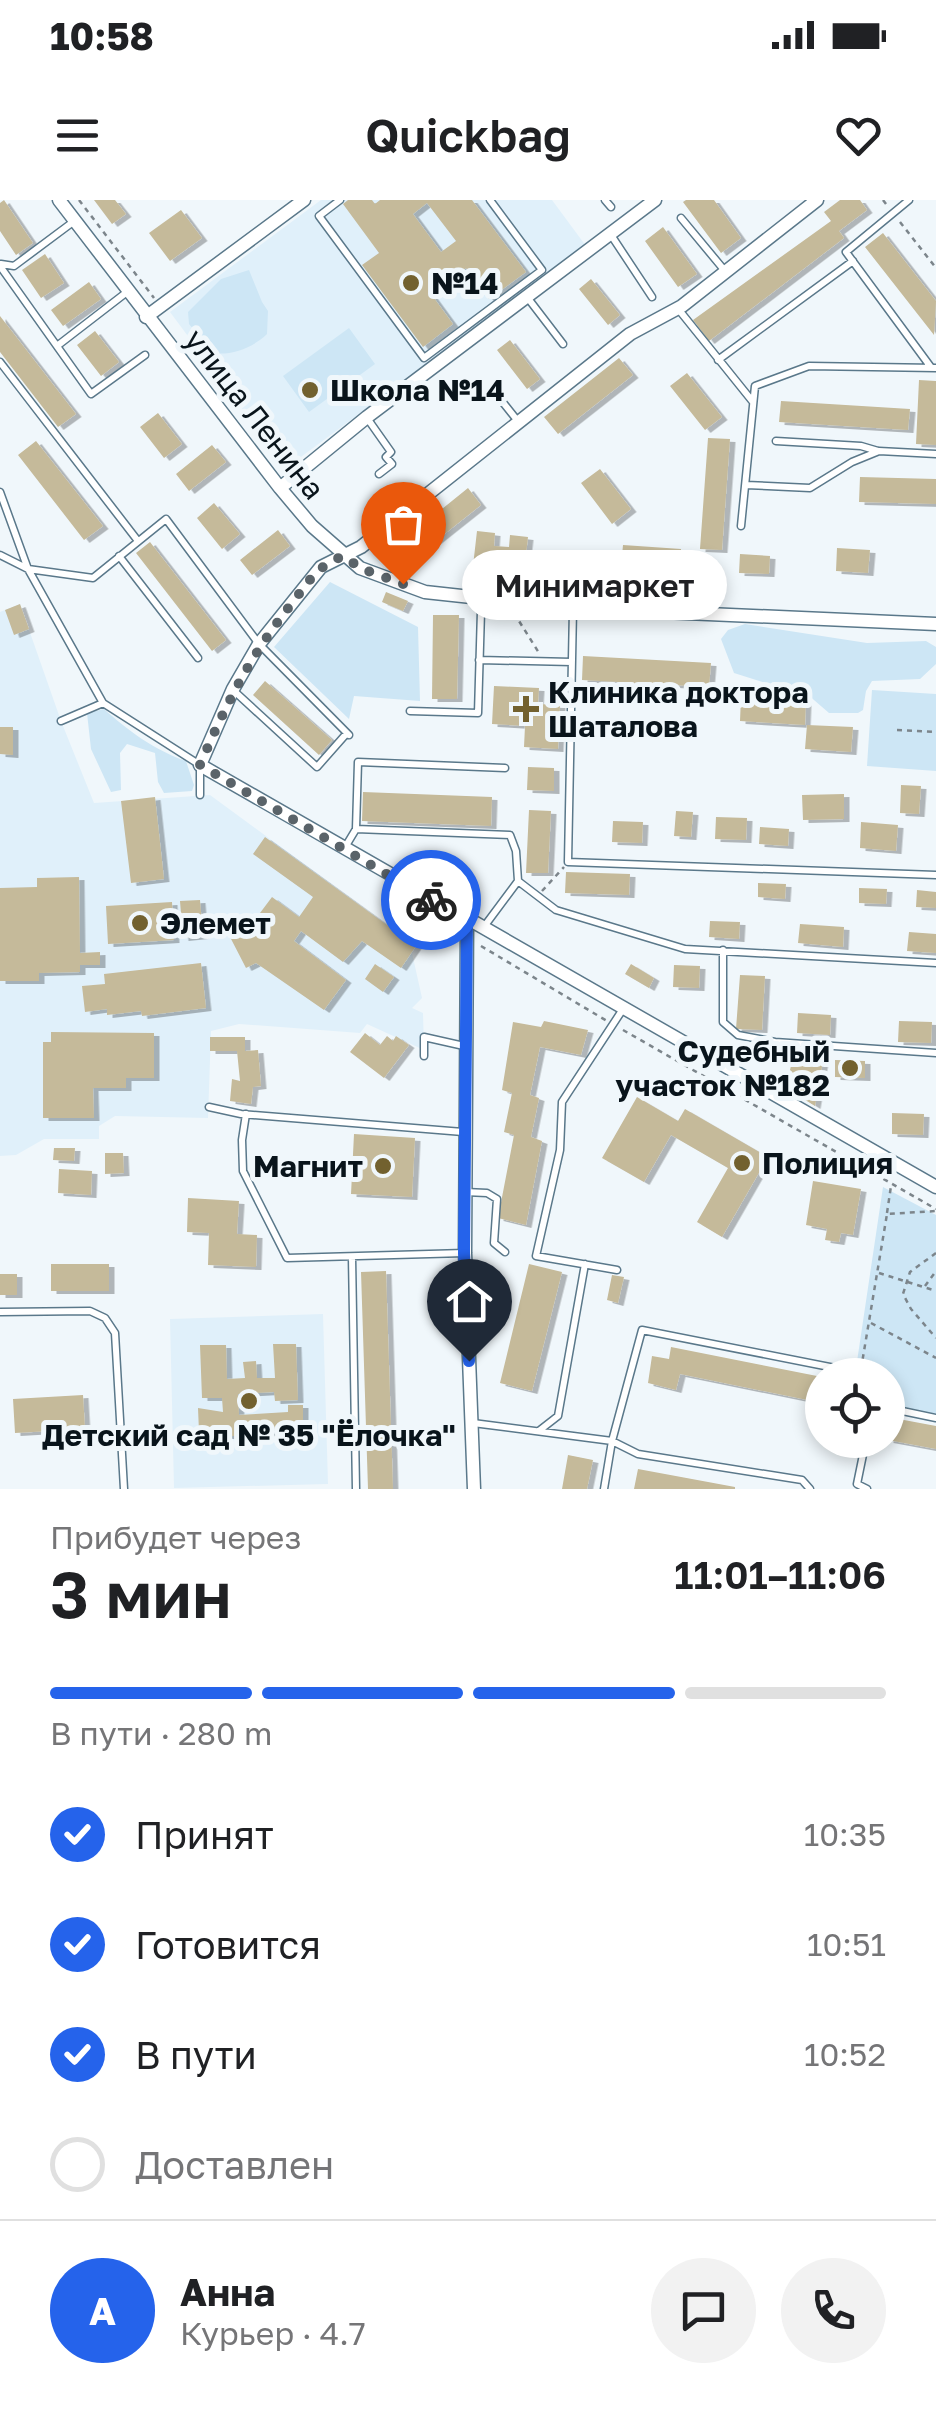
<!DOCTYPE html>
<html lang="ru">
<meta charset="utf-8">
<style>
:root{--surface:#fff;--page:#f2f2f2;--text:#202124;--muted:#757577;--line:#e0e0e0;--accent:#2563eb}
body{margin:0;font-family:"Golos Text",sans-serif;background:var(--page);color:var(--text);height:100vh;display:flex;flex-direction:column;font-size:38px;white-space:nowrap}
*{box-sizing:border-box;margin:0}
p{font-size:32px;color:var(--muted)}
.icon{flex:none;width:55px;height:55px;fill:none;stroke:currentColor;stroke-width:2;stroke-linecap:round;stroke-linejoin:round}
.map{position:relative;height:1289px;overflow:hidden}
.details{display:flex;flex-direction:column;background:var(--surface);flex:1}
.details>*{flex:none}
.controls{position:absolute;left:805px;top:1158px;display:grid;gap:20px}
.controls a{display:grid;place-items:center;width:100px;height:100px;border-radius:50%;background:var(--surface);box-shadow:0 5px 15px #0003;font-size:50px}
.pin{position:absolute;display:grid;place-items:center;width:85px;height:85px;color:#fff;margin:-102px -42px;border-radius:50% 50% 50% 0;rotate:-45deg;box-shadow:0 0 10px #0007}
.pin .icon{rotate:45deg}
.courier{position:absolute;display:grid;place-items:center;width:100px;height:100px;margin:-50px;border:8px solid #2563eb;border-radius:50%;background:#fff;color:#222;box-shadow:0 2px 12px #0007}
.bubble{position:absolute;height:70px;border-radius:35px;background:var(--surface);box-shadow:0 5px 15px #0003;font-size:32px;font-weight:600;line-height:70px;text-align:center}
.head em{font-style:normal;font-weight:600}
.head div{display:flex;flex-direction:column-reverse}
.head{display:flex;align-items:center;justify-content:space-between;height:170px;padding:0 50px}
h1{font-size:65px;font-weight:600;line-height:75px}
.bar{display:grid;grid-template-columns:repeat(4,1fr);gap:15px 10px;align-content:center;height:120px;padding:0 50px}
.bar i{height:12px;border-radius:8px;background:var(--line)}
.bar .current{background:var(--accent)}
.bar p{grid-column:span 4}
.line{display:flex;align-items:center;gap:25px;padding:0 50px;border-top:2px solid var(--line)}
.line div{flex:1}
.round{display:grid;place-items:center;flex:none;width:105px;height:105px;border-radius:52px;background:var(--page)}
ol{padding:0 50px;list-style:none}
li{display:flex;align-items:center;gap:30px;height:110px}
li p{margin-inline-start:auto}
li .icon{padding:10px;border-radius:50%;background:var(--accent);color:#fff;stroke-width:4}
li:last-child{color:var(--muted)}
li i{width:55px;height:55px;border:5px solid var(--line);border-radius:50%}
.status{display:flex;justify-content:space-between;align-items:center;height:70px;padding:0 50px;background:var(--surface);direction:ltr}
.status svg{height:28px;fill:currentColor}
header{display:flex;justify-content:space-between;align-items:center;height:130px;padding:0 50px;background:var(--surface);font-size:45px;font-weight:600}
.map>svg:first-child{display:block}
.built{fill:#e0f0fa}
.green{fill:#cde6f5}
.building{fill:#c5ba9a;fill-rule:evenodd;filter:url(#shadow)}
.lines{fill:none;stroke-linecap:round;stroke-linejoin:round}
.service-casing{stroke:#5a788a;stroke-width:9}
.minor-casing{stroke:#5a788a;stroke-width:15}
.path{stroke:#7c858b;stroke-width:2.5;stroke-dasharray:5 5;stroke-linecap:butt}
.service{stroke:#fff;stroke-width:6}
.minor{stroke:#fff;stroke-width:12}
.done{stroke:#5a6369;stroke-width:10;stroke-dasharray:0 18}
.route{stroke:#2563eb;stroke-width:12}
.poi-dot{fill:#72612f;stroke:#f0f7fb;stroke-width:4}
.labels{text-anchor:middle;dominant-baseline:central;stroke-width:10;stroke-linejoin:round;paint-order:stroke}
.poi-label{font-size:30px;font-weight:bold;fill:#09141b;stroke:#f0f7fb;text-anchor:start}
.street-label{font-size:30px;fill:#09141b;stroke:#f0f7fb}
</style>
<div class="status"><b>10:58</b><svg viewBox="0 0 49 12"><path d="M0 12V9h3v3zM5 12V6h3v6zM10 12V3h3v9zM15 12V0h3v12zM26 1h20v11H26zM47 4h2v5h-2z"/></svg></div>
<header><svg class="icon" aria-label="menu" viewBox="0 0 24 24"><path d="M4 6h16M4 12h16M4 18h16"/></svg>Quickbag<svg class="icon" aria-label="heart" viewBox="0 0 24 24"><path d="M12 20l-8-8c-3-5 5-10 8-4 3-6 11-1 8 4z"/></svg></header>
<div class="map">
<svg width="936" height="1289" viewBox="0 0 936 1289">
<defs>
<filter id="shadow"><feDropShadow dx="5.5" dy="3" stdDeviation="0" flood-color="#0004"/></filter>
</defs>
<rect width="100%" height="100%" fill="#f0f7fb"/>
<!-- built -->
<path class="built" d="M 321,0 L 552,0 L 586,46 L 286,268 L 170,112 Z
M 20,404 L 61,521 L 94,603 L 210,595 L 416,746 L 412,753 L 422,798 L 412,808 L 423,813 L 424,850 L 367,824 L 360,833 L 239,824 L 211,831 L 208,918 L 115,916 L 99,926 L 99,939 L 44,939 L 16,955 L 0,956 L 0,412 Z
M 323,1114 L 328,1284 L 174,1288 L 170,1119 Z"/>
<!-- green -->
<path class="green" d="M 249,70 L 262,102 L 268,111 L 267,134 C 254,147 231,156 213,153 L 189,124 L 188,112 L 221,79 Z
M 349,128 L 375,164 L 309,212 L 283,176 Z
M 330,382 L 418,427 L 420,501 L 354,496 L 349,519 L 274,447 Z
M 745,424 L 867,443 L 926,441 L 936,447 L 936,464 L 920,479 L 872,481 L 866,491 L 863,510 L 858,513 L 829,513 L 799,487 L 769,484 L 734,473 L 721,439 L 728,430 Z
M 872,490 L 936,494 L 936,571 L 867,566 Z
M 104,509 C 127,530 156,551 186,561 L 194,585 L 192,591 L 164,593 L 158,582 L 155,553 L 127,544 L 120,553 L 121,590 L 111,592 L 91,549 L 87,513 Z
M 883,987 L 936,1015 L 936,1214 L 888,1204 L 888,1175 L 855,1175 Z"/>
<!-- building -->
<path class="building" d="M 4,0 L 33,43 L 16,55 L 0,31 L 0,3 Z
M 94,0 L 115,0 L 126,14 L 112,24 Z
M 348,0 L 372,0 L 375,4 L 380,0 L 472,0 L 526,72 L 489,99 L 466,68 L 431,94 L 453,124 L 423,147 L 362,65 L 379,53 L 343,4 ZM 427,3 L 456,41 L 441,52 L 413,14 Z
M 686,0 L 714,0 L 741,38 L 721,53 L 683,2 Z
M 840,0 L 860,0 L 867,10 L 839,31 L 844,38 L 709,141 L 693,120 L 831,21 L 824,12 Z
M 181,10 L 202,38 L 170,61 L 149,33 Z
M 663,27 L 697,74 L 678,87 L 645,41 Z
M 883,33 L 936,101 L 934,135 L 865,47 Z
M 45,54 L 64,83 L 41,98 L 22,70 Z
M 591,79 L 620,115 L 608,125 L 579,89 Z
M 89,82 L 101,99 L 63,126 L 51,110 Z
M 0,116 L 76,214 L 58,227 L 0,152 Z
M 95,131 L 119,162 L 101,176 L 77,145 Z
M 510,140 L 540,179 L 527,189 L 497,150 Z
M 619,158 L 633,175 L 558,234 L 544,217 Z
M 687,173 L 722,217 L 705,230 L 670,186 Z
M 919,180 L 936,181 L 936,245 L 916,244 Z
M 781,201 L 910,209 L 908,230 L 779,222 Z
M 158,213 L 182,244 L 164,258 L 140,227 Z
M 708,238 L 730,239 L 722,350 L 700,349 Z
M 36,241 L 103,326 L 84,340 L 18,255 Z
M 212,245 L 226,262 L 189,291 L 176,274 Z
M 600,269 L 631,309 L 612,324 L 581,283 Z
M 860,277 L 936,279 L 936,304 L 859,302 Z
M 468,288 L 481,305 L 408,363 L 395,347 Z
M 214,303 L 240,334 L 222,349 L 197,318 Z
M 278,330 L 290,346 L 252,375 L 240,360 Z
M 477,331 L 495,333 L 494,346 L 509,347 L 510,335 L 528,337 L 524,371 L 473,366 Z
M 150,342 L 226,440 L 212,451 L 136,353 Z
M 623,345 L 681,349 L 680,370 L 621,366 Z
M 837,348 L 870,350 L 868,373 L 836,371 Z
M 554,352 L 599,357 L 597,381 L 552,376 Z
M 740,354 L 770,356 L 769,374 L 739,373 Z
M 386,392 L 408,401 L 403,411 L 382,402 Z
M 20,404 L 29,429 L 14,435 L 5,410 Z
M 433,415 L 459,415 L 457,499 L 432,499 Z
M 583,456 L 711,463 L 709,487 L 582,480 Z
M 265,481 L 332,540 L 319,555 L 253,495 Z
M 494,486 L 539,488 L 538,504 L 560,505 L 558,549 L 524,547 L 525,526 L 492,524 Z
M 741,497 L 806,501 L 805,525 L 740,521 Z
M 807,525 L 853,527 L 851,552 L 805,549 Z
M 0,527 L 13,527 L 13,555 L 0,554 Z
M 528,567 L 554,568 L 554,591 L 527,590 Z
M 901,585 L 921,586 L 919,614 L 900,613 Z
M 363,592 L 492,597 L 491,626 L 362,621 Z
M 844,594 L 844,619 L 803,620 L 802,595 Z
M 155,597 L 164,679 L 131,683 L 121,601 Z
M 529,610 L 551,611 L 548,673 L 526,673 Z
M 676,611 L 693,612 L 691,637 L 674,636 Z
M 716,617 L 747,618 L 746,640 L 715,639 Z
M 613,621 L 643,622 L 642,643 L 612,642 Z
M 861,622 L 898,625 L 896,651 L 860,648 Z
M 760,627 L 789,629 L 788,646 L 759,644 Z
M 265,637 L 416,746 L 401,768 L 362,741 L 343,762 L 301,731 L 294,741 L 346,780 L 324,810 L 256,763 L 246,768 L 230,737 L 238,721 L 248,729 L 272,697 L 299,717 L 313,697 L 253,654 Z
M 566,672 L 630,674 L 629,695 L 565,693 Z
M 79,677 L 80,753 L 100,752 L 100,765 L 80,765 L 80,772 L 39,773 L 39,781 L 0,781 L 0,688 L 37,687 L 37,678 Z
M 758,683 L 786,684 L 785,699 L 758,697 Z
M 859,688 L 887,689 L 886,704 L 859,703 Z
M 917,690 L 936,692 L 936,708 L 916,707 Z
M 200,700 L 203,736 L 183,738 L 180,701 Z
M 172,702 L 174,740 L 108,744 L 106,706 Z
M 710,721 L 740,722 L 739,739 L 709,737 Z
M 800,724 L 844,727 L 843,747 L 798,743 Z
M 909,732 L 936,734 L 936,753 L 907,751 Z
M 201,763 L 206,808 L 142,816 L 141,811 L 107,815 L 107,809 L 85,812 L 82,786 L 105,784 L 104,774 Z
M 375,764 L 394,777 L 383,792 L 365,779 Z
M 631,764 L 654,778 L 649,788 L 625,774 Z
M 674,765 L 700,766 L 699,788 L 673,787 Z
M 740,775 L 765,776 L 762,830 L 736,829 Z
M 798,813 L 831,815 L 830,835 L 797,833 Z
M 544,821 L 588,830 L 581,855 L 540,847 L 530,895 L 539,898 L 531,937 L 542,941 L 526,1025 L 498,1018 L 514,935 L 504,932 L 512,893 L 502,890 L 513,822 L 541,827 Z
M 899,821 L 932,822 L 931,843 L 898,842 Z
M 51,832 L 154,833 L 154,878 L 126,878 L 126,888 L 93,888 L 94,918 L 43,918 L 43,842 L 51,842 Z
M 365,833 L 380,845 L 387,836 L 393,841 L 396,836 L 409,845 L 384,878 L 350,852 Z
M 210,837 L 245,837 L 245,851 L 258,850 L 261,886 L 253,887 L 251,904 L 230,901 L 232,879 L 240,881 L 237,851 L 210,851 Z
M 835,860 L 865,861 L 865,878 L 835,877 Z
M 792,861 L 823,861 L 815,906 L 786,888 Z
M 637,897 L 678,921 L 685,909 L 768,957 L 722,1037 L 697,1022 L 728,968 L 671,935 L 644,982 L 602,958 Z
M 892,913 L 924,914 L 923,935 L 892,934 Z
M 354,934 L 415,938 L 412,997 L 351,994 Z
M 54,948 L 75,948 L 74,961 L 53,960 Z
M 105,953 L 123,953 L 124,973 L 105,974 Z
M 59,969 L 92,971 L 91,995 L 58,993 Z
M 813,981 L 861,989 L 853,1035 L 841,1033 L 839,1042 L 825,1040 L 827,1029 L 806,1025 Z
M 188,998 L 239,1001 L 237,1034 L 257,1035 L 256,1067 L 208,1065 L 209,1033 L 187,1032 Z
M 51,1064 L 109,1064 L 109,1091 L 51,1091 Z
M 529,1064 L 562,1072 L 532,1191 L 500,1183 Z
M 386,1071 L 393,1289 L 368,1289 L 361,1072 Z
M 0,1074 L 17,1074 L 17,1095 L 0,1095 Z
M 612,1075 L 624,1077 L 618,1103 L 607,1100 Z
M 273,1144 L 296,1144 L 298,1200 L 275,1201 L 274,1192 L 238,1194 L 239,1215 L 288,1212 L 288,1205 L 303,1205 L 303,1230 L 273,1230 L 273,1236 L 226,1236 L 226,1232 L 199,1232 L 198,1208 L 223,1212 L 222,1198 L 202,1198 L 200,1145 L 226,1145 L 227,1179 L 245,1178 L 243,1162 L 256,1161 L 257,1178 L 275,1178 Z
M 671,1147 L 822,1177 L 822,1203 L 680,1174 L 676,1190 L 648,1183 L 652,1156 L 669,1159 Z
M 83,1195 L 85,1229 L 15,1233 L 13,1199 Z
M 888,1217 L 936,1226 L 936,1249 L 888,1240 Z
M 568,1255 L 593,1260 L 587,1289 L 562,1289 Z
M 638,1269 L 735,1287 L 735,1289 L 634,1289 Z"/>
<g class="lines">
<!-- service casing -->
<g class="service-casing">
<path id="service" d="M 340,0 L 319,16 L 424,158 L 542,70 L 490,0
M 605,0 L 611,7
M 909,0 L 846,52 L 930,166
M 681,18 L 725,71
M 611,35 L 652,97
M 1,64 L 14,66 L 73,22
M 0,66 L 91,194 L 145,155
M 527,97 L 563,144
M 679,110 L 753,202
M 57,146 L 127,92
M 718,160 L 853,61
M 0,162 L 138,341
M 493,190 L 517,220
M 367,218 L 391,252 L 386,257 L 392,264 L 379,274
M 776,241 L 861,246 L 878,251
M 746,285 L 810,288 L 852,262 L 879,251 L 936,254
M 0,292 L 28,369 L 93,378 L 166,319 L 259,444 L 349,535
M 741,326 L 755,186 L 809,166 L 936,168
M 0,355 L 28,369 L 103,503 L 200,565 L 200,595
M 119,356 L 198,458
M 573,409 L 568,662 L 936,675
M 479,460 L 572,462
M 233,490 L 317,567 L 347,533
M 410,511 L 478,513 L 481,411
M 61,521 L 103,503
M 356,629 L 358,562 L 505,568
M 344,649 L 356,629 L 510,635 L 516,651 L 518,681 L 556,710 L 685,749 L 936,763
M 483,728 L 518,681
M 723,750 L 723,822 L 738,835 L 775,842 L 936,853
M 424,856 L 424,837 L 464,846
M 209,907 L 241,914 L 463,932
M 246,914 L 242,940 L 243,971 L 287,1058 L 465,1053
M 465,992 L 487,993 L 497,999 L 494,1043 L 505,1052
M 352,1057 L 356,1289
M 617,1070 L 536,1056 L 560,950 L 562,902 L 623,809
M 0,1112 L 90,1111 L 105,1118 L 115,1133 L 124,1289
M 888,1208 L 936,1218
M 473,1223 L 612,1241 L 642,1130 L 850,1171 L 853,1175
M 540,1230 L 558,1216 L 585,1064
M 866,1240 L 857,1284 L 867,1289
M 604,1289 L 612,1241 L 638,1254 L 802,1280 L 810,1289"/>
</g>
<!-- minor casing -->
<g class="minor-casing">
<path id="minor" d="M 59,0 L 280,288 L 312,326 L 360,368 L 425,392 L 573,408 L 936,424
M 817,0 L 682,106 L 630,134 L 361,347 L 321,367 L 259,444 L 233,489 L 200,565 L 936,987
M 146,117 L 304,0
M 280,288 L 367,217 L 655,0
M 467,721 L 465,1053 L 474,1289"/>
</g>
<!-- path -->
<path class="path" d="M 79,0 L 154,98
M 883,0 L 889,8
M 900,22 L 936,68
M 514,413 L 539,453
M 897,530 L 936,532
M 542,691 L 564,667
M 481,746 L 607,821
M 623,830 L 936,1009
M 887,1013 L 891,986
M 936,1053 L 910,1072 L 903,1094 L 911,1109 L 936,1138
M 879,1073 L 936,1091
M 925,1086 L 936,1071
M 871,1123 L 936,1158
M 861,1169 L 887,1014 L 936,1011"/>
<!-- service -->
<use href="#service" class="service"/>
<!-- minor -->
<use href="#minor" class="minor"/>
</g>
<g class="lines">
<!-- done -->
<path class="done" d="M 403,384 L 360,368 L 344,356 C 319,364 308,382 293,402 C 250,456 227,502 200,565 L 431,700"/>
<!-- route -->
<path class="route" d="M 431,700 L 467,720 L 464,1053 L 469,1161"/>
</g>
<!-- markers -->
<g class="poi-dot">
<circle cx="411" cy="83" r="10"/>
<circle cx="310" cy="190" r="10"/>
<path d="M521 494h10v10h10v10h-10v10h-10v-10h-10v-10h10z"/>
<circle cx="140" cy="723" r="10"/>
<circle cx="850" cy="868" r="10"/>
<circle cx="742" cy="963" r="10"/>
<circle cx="383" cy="966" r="10"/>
<circle cx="249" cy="1201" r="10"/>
</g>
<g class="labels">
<!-- poi labels -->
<g class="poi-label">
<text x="431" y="83">№14</text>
<text x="330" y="190">Школа №14</text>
<text x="548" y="492">Клиника доктора<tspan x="548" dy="34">Шаталова</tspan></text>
<text x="160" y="723">Элемет</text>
<text x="830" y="851" text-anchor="end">Судебный<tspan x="830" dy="34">участок №182</tspan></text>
<text x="762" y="963">Полиция</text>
<text x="363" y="966" text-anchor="end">Магнит</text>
<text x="249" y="1235" text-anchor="middle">Детский сад № 35 "Ёлочка"</text>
</g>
<!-- street labels -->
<g class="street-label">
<text transform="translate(255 214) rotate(52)">улица Ленина</text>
</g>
</g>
</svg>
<div class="controls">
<a><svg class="icon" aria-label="locate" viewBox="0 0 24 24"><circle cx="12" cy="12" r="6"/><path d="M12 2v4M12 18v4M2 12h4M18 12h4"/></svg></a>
</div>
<div class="pin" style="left:403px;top:384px;background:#ea580c"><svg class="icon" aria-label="bag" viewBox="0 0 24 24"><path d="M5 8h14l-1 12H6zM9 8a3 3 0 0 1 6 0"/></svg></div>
<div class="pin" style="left:469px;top:1161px;background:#1f2937"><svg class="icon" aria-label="home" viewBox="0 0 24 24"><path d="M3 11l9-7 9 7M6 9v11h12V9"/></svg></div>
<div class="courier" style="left:431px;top:700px"><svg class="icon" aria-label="bike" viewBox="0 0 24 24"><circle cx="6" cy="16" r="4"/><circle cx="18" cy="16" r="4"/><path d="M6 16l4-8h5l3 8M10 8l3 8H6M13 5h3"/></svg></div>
<div class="bubble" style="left:462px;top:350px;width:265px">Минимаркет</div>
</div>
<section class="details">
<div class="head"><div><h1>3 мин</h1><p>Прибудет через</p></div><em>11:01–11:06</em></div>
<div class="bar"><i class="current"></i><i class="current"></i><i class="current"></i><i></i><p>В пути · 280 m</p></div>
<ol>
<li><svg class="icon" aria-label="check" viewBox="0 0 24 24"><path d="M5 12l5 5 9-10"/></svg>Принят<p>10:35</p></li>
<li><svg class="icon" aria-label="check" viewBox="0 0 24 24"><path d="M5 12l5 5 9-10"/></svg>Готовится<p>10:51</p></li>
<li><svg class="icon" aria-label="check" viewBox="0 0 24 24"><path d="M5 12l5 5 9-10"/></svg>В пути<p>10:52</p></li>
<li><i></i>Доставлен</li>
</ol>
<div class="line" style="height:180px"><b class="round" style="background:var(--accent);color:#fff">А</b><div><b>Анна</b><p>Курьер · 4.7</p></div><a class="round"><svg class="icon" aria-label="chat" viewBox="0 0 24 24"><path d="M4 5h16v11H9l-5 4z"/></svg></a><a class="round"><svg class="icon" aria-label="phone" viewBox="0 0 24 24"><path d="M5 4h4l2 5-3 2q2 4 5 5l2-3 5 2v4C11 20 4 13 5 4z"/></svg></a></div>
</section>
